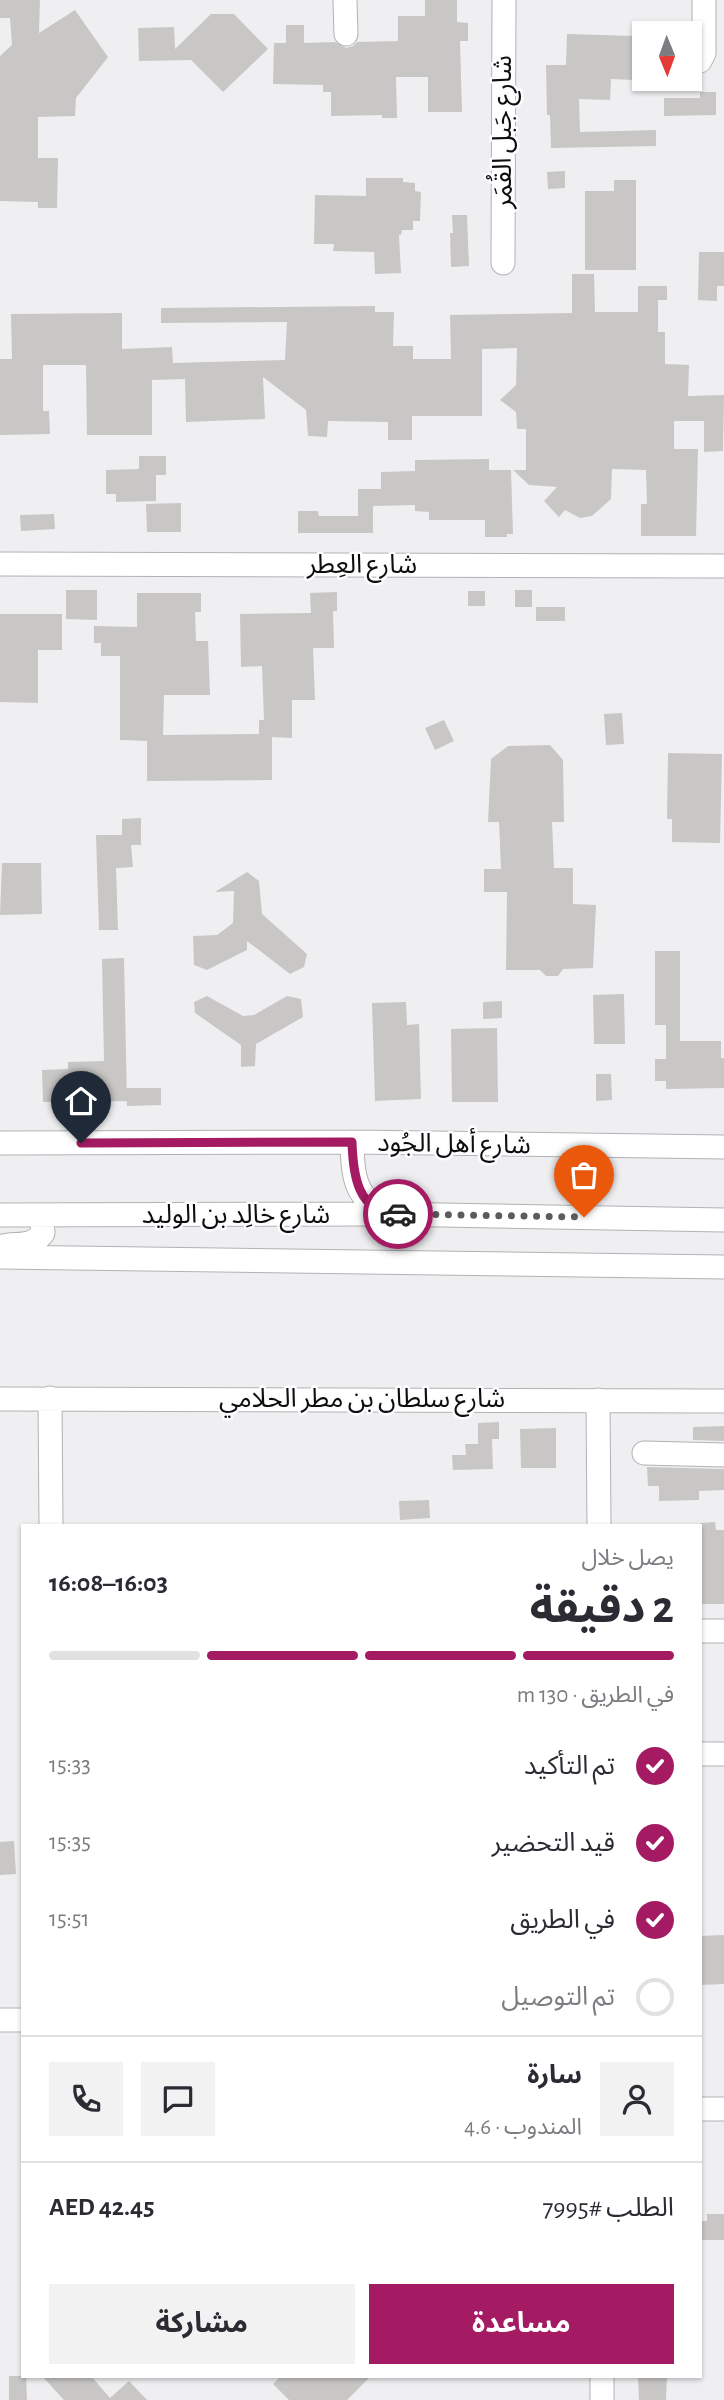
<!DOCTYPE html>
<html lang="ar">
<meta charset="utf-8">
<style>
:root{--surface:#fff;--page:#f2f2f3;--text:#2b2b33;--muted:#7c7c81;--line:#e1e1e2;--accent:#a41b63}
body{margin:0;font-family:"Alegreya Sans","Noto Sans Arabic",sans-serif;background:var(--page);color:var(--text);direction:rtl;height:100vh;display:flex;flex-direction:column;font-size:26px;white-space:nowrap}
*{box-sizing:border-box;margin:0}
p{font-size:23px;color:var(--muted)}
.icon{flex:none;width:38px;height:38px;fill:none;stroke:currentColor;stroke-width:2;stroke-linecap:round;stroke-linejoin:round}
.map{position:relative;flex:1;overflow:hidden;direction:ltr}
.sheet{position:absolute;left:21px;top:1524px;width:681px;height:854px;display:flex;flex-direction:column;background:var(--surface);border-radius:0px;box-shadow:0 2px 5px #0004;direction:rtl}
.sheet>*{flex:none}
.needle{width:46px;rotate:179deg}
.buttons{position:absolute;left:632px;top:21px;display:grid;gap:14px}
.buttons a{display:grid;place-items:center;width:70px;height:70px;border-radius:0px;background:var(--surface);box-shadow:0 2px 5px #0004;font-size:35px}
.pin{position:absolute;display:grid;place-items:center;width:60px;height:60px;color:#fff;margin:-72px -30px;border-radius:50% 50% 50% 0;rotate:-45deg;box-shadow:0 0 7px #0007}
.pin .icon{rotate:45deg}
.courier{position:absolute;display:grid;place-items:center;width:70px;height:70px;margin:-35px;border:5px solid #a41b63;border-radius:50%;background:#fff;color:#222;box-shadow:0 2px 9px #0007}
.overview em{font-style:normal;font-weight:700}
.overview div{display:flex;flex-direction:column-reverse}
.overview{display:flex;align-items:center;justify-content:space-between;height:119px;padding:0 28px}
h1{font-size:46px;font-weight:700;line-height:52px}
.bar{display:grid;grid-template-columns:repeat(4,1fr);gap:10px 7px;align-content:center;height:84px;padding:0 28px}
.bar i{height:9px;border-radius:5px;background:var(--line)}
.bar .selected{background:var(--accent)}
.bar p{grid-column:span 4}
.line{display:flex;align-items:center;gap:18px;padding:0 28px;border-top:2px solid var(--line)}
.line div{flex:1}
.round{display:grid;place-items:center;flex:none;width:74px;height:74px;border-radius:0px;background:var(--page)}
ol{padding:0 28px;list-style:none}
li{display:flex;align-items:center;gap:21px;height:77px}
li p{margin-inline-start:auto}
li .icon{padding:7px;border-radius:50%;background:var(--accent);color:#fff;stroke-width:4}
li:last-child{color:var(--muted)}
li i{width:38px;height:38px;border:4px solid var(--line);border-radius:50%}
.primary-button{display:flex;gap:14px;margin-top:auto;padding:14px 28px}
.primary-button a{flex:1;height:80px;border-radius:0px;background:var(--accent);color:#fff;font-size:28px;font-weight:700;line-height:80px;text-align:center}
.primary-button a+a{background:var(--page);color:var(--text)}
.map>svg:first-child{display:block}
.building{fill:#c9c7c5}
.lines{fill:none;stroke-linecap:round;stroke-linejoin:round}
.minor-casing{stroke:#b2b2b5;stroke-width:25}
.minor{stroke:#fff;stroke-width:23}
.done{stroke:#5c5c5d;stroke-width:7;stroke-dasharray:0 12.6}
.route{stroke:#a41b63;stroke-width:9}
.labels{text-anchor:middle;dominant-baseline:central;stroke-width:5;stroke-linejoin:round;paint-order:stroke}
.street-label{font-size:26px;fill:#0d0d0d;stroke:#fcfdff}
</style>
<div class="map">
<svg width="724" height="2400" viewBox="0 0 724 2400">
<rect width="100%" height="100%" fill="#efeff2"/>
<!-- building -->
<path class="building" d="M 0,0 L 40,0 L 39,33 L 75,10 L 108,57 L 76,98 L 75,116 L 38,117 L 38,158 L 58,158 L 57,208 L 38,208 L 38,202 L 0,201 L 0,56 L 12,45 L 10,18 L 0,18 Z
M 425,0 L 457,0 L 457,22 L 468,23 L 468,41 L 460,41 L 462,112 L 428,112 L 428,77 L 396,77 L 397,118 L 382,118 L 382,115 L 331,116 L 331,92 L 323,92 L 323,85 L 273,84 L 274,43 L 286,43 L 286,25 L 304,25 L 304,43 L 335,42 L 346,48 L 353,46 L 357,42 L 398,41 L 398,16 L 425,16 Z
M 211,14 L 234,14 L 268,49 L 223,92 L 191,60 L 139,61 L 138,28 L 174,27 L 175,49 Z
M 567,34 L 635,36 L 634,80 L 611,79 L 610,100 L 579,99 L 580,132 L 656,130 L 656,146 L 551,148 L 550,115 L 547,115 L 546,65 L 566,65 Z
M 700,92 L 716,92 L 716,115 L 664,116 L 664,98 L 700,98 Z
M 565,171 L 565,188 L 548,189 L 547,172 Z
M 366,178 L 403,178 L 403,182 L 415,183 L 415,191 L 421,192 L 420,221 L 413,221 L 413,230 L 402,230 L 401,235 L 399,235 L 401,273 L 375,274 L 374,252 L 333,251 L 334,244 L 314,244 L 315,195 L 366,196 Z
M 614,180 L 636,180 L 636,270 L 585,270 L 585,191 L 614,191 Z
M 452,215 L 467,215 L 469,266 L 451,267 L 450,233 L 453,233 Z
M 699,252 L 724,252 L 724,286 L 717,286 L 717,301 L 698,300 Z
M 572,274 L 594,274 L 595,312 L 638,312 L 638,286 L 667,286 L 667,300 L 658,300 L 658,332 L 665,332 L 665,364 L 689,365 L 688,396 L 724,395 L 723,451 L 704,452 L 704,421 L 674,421 L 674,449 L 698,449 L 696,536 L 641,536 L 641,504 L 647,504 L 646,470 L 612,469 L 611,499 L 592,516 L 580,518 L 565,510 L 559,517 L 544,501 L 557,487 L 529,485 L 513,470 L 526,470 L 526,429 L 517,429 L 516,412 L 500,400 L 516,385 L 517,348 L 482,349 L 482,416 L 412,416 L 412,440 L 388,440 L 388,422 L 328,421 L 327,437 L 308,436 L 306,410 L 263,377 L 265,419 L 186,422 L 185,379 L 152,380 L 152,435 L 87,435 L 86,365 L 43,365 L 43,411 L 49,411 L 50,434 L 0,435 L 0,359 L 12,359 L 11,314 L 122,313 L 122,349 L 172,347 L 173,363 L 285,360 L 287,322 L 161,323 L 161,308 L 375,306 L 375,312 L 394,312 L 393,346 L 413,346 L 413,359 L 451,359 L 450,315 L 572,313 Z
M 139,456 L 166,456 L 166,475 L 156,475 L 156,501 L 116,502 L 116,494 L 106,494 L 106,470 L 139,469 Z
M 489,459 L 489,470 L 511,470 L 513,534 L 507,534 L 507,537 L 485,537 L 485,520 L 429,520 L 429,512 L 415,511 L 415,505 L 373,506 L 373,533 L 298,533 L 298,511 L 318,511 L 319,516 L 358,516 L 358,489 L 381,489 L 381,472 L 415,471 L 415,460 Z
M 181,503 L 181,532 L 147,532 L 146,504 Z
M 54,514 L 55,529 L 21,531 L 20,515 Z
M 66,590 L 97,590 L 97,620 L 66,619 Z
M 515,590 L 532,590 L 532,607 L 515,607 Z
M 468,591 L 485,591 L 485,606 L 468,606 Z
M 337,592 L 337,611 L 333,611 L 334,648 L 313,648 L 315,700 L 292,700 L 292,738 L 272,737 L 272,780 L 147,781 L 147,741 L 120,740 L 120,656 L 101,656 L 101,643 L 94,643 L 94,626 L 137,627 L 137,593 L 201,593 L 201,612 L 195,612 L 196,641 L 208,641 L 210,695 L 164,695 L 163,735 L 259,734 L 259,720 L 264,720 L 262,666 L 241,667 L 240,614 L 311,613 L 310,593 Z
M 536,607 L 565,607 L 565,621 L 536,621 Z
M 0,614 L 62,614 L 62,650 L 38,650 L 38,703 L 0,702 Z
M 622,713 L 624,744 L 606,745 L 604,714 Z
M 444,720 L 454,741 L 435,750 L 425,728 Z
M 550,745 L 563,760 L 564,822 L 552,822 L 554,868 L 573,868 L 573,904 L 596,905 L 593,968 L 563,969 L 558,976 L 546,976 L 540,970 L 506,970 L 507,892 L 484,892 L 484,869 L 501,869 L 499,822 L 488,822 L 491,759 L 508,746 Z
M 668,753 L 722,754 L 720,843 L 672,842 L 672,819 L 667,819 Z
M 141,818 L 141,845 L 131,845 L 133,867 L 116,868 L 118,930 L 99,930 L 96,835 L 122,835 L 122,819 Z
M 2,863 L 41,863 L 42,914 L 0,915 Z
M 247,872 L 259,881 L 262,914 L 307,954 L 304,967 L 290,974 L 247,941 L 247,950 L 207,970 L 194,965 L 193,936 L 217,935 L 233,923 L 234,891 L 215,892 Z
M 655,951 L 680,951 L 680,1041 L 721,1041 L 721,1058 L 724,1058 L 724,1088 L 666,1089 L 666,1081 L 655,1081 L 655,1059 L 666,1059 L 666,1025 L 655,1025 Z
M 124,958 L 127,1101 L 43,1102 L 42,1070 L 68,1069 L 68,1062 L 104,1061 L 102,959 Z
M 624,994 L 625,1044 L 594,1044 L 593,995 Z
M 207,996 L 243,1016 L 254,1015 L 287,996 L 301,999 L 303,1017 L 256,1044 L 255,1066 L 241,1067 L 241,1045 L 195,1013 L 194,1002 Z
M 502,1001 L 502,1018 L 483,1019 L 483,1002 Z
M 406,1002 L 407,1025 L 419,1024 L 421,1099 L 375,1101 L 372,1003 Z
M 497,1028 L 498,1102 L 452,1102 L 451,1029 Z
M 596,1074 L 611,1074 L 612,1100 L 596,1101 Z
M 126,1088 L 161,1088 L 161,1105 L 127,1106 Z
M 499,1422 L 499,1439 L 492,1439 L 493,1469 L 453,1470 L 452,1455 L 466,1455 L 465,1444 L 478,1444 L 478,1423 Z
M 724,1426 L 724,1441 L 693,1440 L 693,1427 Z
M 556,1428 L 556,1468 L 521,1468 L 520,1429 Z
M 647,1467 L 724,1469 L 724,1490 L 699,1491 L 699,1500 L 659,1501 L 659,1486 L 648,1486 Z
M 429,1500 L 430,1518 L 400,1520 L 399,1501 Z
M 715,1522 L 716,1530 L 724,1530 L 724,1604 L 700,1604 L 700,1523 Z
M 14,1841 L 16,1874 L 0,1875 L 0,1842 Z
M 724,1935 L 724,1984 L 700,1985 L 700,1936 Z
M 707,2214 L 724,2214 L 724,2240 L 700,2240 L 700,2221 L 707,2221 Z
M 9,2376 L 26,2376 L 27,2400 L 9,2400 Z
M 42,2376 L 91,2376 L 110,2398 L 129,2381 L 147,2400 L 64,2400 Z
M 281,2376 L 371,2376 L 347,2400 L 289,2400 L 273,2384 Z
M 638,2376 L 667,2376 L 666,2400 L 639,2400 Z"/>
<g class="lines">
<!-- minor casing -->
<g class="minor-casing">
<path id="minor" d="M 345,0 L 346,34
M 690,65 L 700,61 L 704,53 L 704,0
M 503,263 L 504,0
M 0,564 L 724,566
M 352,1142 C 353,1177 354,1198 388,1214
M 0,1143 L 352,1142 L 724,1147
M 0,1215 L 388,1214 L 724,1220
M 3,1246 C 18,1243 33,1247 43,1233 L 41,1215
M 0,1257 L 724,1267
M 50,1398 L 51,1526
M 0,1399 L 724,1401
M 598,1400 L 599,1526
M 644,1453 L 724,1455
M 700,1631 L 724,1631
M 700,1754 L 724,1754
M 0,2020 L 23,2020
M 700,2109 L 724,2109
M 602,2376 L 602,2400"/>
</g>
<!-- minor -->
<use href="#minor" class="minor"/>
</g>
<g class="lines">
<!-- done -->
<path class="done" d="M 398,1214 L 584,1217"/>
<!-- route -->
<path class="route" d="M 81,1143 L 352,1142 C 353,1174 357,1213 398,1214"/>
</g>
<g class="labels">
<!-- street labels -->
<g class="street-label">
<text transform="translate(503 132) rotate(-90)">شارع جَبل القُمَر</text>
<text x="362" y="565">شارع العِطر</text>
<text transform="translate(454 1144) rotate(1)">شارع أهل الجُود</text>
<text x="236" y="1215">شارع خالِد بن الوليد</text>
<text x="362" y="1399">شارع سلطان بن مطر الحلامي</text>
</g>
</g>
</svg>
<div class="buttons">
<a><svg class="needle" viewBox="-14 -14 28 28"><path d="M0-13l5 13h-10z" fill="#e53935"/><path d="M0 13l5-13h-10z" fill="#7c7c81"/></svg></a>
</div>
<div class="pin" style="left:584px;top:1217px;background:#ea580c"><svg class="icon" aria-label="bag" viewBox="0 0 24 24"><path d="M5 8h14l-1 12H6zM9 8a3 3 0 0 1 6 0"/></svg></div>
<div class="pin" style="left:81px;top:1143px;background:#1f2937"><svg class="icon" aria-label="home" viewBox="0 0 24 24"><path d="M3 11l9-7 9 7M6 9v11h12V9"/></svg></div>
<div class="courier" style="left:398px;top:1214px"><svg class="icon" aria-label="car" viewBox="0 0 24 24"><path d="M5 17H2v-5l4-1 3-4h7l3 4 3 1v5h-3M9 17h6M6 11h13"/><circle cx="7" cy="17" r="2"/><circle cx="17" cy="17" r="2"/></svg></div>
<section class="sheet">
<div class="overview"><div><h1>2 دقيقة</h1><p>يصل خلال</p></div><em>16:03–16:08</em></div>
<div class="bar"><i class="selected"></i><i class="selected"></i><i class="selected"></i><i></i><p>في الطريق · 130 m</p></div>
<ol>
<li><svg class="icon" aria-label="check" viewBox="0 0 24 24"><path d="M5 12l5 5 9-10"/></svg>تم التأكيد<p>15:33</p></li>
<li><svg class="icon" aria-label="check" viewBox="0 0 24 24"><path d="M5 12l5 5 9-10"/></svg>قيد التحضير<p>15:35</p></li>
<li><svg class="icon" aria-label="check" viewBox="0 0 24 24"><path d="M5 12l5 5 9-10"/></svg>في الطريق<p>15:51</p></li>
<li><i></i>تم التوصيل</li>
</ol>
<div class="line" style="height:126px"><a class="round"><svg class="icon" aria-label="person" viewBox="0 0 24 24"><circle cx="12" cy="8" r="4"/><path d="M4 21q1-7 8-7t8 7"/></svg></a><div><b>سارة</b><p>المندوب · 4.6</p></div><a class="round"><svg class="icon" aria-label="chat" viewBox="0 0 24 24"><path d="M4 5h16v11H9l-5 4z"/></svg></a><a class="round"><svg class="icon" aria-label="phone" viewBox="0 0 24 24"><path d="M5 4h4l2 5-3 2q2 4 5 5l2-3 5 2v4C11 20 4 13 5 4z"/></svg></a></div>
<div class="line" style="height:91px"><div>الطلب #7995</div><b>AED 42.45</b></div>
<div class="primary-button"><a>مساعدة</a><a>مشاركة</a></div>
</section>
</div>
